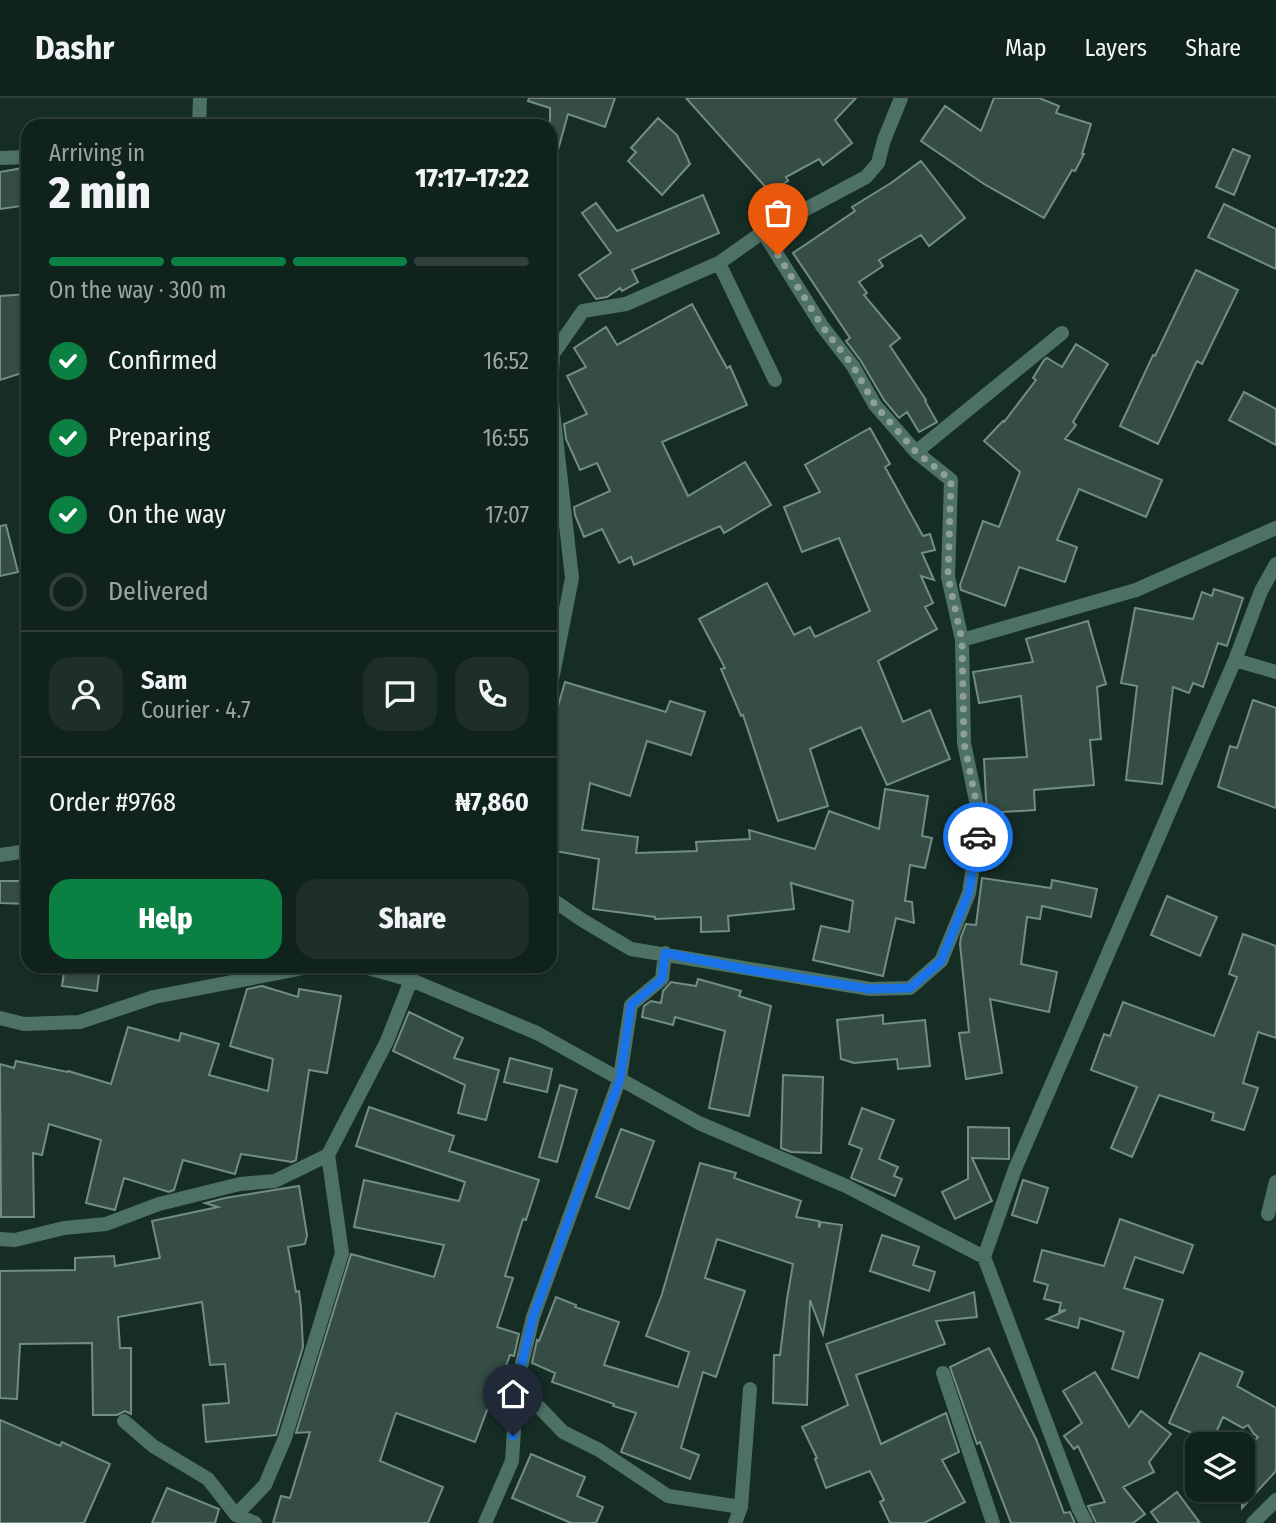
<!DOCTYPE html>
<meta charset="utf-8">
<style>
:root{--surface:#10221c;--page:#1e2f29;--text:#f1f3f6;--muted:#9ca4a3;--line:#303f3b;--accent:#0b8043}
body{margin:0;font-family:"Fira Sans Condensed",sans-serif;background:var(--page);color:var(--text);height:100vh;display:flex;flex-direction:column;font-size:26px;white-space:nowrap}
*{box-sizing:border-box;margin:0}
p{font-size:23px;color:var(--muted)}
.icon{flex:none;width:38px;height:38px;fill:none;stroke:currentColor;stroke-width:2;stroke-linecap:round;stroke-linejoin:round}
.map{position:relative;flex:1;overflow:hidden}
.panel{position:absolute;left:21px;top:21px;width:536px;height:854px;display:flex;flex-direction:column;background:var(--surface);border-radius:21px;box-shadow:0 2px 5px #0004,0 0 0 2px var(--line)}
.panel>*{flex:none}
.buttons{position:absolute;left:1185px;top:1334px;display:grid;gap:14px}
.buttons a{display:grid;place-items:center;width:70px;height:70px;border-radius:14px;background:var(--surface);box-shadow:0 2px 5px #0004,0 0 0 2px var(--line);font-size:35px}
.pin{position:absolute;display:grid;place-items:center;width:60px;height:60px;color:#fff;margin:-72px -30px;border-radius:50% 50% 50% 0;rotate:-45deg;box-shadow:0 0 7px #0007}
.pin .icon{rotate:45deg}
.courier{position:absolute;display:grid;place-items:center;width:70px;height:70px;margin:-35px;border:5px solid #1a73e8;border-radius:50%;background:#fff;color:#222;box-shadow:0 2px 9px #0007}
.summary em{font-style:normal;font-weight:800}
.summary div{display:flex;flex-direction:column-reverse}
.summary{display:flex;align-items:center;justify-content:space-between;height:119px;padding:0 28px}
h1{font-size:46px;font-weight:800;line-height:52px}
.bar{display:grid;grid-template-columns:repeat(4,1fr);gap:10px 7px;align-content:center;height:84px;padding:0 28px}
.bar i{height:9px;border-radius:5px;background:var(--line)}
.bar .selected{background:var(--accent)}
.bar p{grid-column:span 4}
.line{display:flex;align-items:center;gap:18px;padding:0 28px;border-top:2px solid var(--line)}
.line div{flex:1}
.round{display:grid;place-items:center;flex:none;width:74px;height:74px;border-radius:21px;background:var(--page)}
ol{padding:0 28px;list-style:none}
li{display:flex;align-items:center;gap:21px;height:77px}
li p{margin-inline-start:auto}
li .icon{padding:7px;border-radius:50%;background:var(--accent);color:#fff;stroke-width:4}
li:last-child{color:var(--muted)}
li i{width:38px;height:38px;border:4px solid var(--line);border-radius:50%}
.cta{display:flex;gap:14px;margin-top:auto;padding:14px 28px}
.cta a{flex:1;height:80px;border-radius:21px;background:var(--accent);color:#fff;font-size:28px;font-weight:800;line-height:80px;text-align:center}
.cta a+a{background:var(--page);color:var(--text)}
header{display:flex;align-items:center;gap:42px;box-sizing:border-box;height:98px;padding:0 35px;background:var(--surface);border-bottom:2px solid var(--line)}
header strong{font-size:33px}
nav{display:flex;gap:38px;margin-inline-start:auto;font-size:24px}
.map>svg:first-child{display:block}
.building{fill:#354d45;stroke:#738d84;stroke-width:2}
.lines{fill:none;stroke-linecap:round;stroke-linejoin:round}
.street{stroke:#4e7165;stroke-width:14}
.done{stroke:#8e9f9a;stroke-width:7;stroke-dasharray:0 12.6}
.route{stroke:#1a73e8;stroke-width:9}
</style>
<header>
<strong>Dashr</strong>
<nav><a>Map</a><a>Layers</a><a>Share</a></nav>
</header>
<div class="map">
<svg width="1276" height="1425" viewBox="0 0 1276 1425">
<rect width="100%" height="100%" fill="#162d26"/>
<!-- building -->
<path class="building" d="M 529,0 L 615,0 L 605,29 L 568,16 L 555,63 L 550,62 L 550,10 L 528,3 Z
M 686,0 L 856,0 L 835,22 L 852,45 L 823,67 L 819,61 L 786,79 L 788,83 L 770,94 Z
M 994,0 L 1039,0 L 1059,8 L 1056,15 L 1091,26 L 1082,56 L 1084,56 L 1075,73 L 1072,72 L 1044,120 L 984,86 L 921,43 L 945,8 L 981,33 Z
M 658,20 L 677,37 L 690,66 L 662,97 L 628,63 L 636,54 L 631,50 Z
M 1233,51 L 1250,58 L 1234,97 L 1216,89 Z
M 921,63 L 965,120 L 929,148 L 921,137 L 879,162 L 883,168 L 859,184 L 867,195 L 864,197 L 900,240 L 890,248 L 926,302 L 925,303 L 937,324 L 919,334 L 907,314 L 899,320 L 884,302 L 861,263 L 846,243 L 850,240 L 793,155 L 855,113 L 852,109 L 891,85 Z
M 28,69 L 28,107 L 0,111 L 0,74 Z
M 703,97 L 719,135 L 632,172 L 638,184 L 622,193 L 620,190 L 607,199 L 596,201 L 579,177 L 611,155 L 582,115 L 596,105 L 617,133 Z
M 1224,106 L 1276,131 L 1276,171 L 1208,139 Z
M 1196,172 L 1238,192 L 1202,266 L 1197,263 L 1158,346 L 1120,328 L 1153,257 L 1155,258 Z
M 28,196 L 28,273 L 0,282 L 0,198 Z
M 692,206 L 727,270 L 730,268 L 747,307 L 662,344 L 688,398 L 745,364 L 771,407 L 724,435 L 720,428 L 634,467 L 631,459 L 619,465 L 602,431 L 584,439 L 575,417 L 574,409 L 610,393 L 597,365 L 580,372 L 566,341 L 564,326 L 587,316 L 567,278 L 586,269 L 574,250 L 606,229 L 617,247 Z
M 1076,246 L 1108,266 L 1073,324 L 1076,327 L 1065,341 L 1162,382 L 1146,419 L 1079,391 L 1057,442 L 1077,449 L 1065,484 L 1019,469 L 1005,508 L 961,492 L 960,487 L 983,423 L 999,429 L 1020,374 L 984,343 L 1003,323 L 1004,324 L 1036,282 L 1033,280 L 1044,262 L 1047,260 L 1062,269 Z
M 1244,294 L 1276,311 L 1276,347 L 1229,322 Z
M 870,330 L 890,366 L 885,369 L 923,438 L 930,436 L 935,452 L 922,455 L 934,482 L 921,478 L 933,505 L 925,509 L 937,531 L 878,563 L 903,624 L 930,612 L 950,661 L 887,687 L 861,629 L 810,651 L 828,708 L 778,723 L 743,617 L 741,618 L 721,571 L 725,570 L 699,521 L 767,485 L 794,537 L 810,529 L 815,539 L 870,513 L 839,440 L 802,454 L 784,409 L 820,394 L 805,367 Z
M 6,427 L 18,474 L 0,478 L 0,428 Z
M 1214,491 L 1243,500 L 1227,548 L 1218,545 L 1203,589 L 1193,585 L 1189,595 L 1173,589 L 1162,686 L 1126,682 L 1137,588 L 1121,585 L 1135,510 L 1193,521 L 1202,494 L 1212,498 Z
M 1088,523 L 1106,586 L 1097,589 L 1101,641 L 1090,642 L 1094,687 L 1034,692 L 1035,712 L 988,715 L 986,701 L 984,661 L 1027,659 L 1021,598 L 979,605 L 973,574 L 1033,564 L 1026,541 Z
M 565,584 L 666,614 L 670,603 L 705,614 L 691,657 L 647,643 L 630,698 L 590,685 L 582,732 L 638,739 L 636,755 L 697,753 L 696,744 L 750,741 L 749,732 L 815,751 L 829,713 L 879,731 L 885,691 L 928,698 L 922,738 L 932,740 L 925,770 L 910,767 L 905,803 L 912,804 L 914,825 L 896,820 L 883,878 L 813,862 L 821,828 L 849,834 L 853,803 L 791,785 L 794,811 L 728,818 L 729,833 L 701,834 L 701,819 L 655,821 L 655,819 L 593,811 L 599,761 L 550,752 L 550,636 Z
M 1253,602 L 1276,610 L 1276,710 L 1218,689 L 1230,648 L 1237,650 Z
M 982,780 L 1051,790 L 1052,782 L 1097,791 L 1091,819 L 1042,808 L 1040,821 L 1027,819 L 1021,866 L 1057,874 L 1049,914 L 990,901 L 1002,975 L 966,981 L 959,935 L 969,934 L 960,846 L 961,839 L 966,826 L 976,827 Z
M 0,783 L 28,783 L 28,806 L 0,805 Z
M 1167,798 L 1217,819 L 1200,858 L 1151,837 Z
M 1243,836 L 1276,848 L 1276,940 L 1258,934 L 1243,985 L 1258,990 L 1244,1032 L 1212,1022 L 1214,1015 L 1159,997 L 1132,1059 L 1111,1050 L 1137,989 L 1091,972 L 1104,936 L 1110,938 L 1123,904 L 1214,938 L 1237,879 L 1229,876 Z
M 65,868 L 100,868 L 97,893 L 62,888 Z
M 698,881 L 741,893 L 739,898 L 771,908 L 749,1018 L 709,1010 L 725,933 L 675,919 L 673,927 L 642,919 L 644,908 L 651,903 L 661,905 L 663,893 L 671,884 L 696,888 Z
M 262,888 L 298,899 L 299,891 L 341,898 L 327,975 L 309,972 L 296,1062 L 292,1064 L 241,1056 L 235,1076 L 183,1062 L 174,1092 L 169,1094 L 124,1080 L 115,1112 L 86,1105 L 101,1042 L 49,1026 L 42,1057 L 33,1055 L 34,1119 L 1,1119 L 0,966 L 14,970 L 16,963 L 67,974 L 68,973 L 111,986 L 128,929 L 179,943 L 181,935 L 219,946 L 209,977 L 268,993 L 273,961 L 230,948 L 247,891 Z
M 409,914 L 463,940 L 454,960 L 499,972 L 486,1022 L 458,1015 L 465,987 L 393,953 Z
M 883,917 L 883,926 L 925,922 L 930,968 L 898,971 L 897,961 L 854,965 L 841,961 L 837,922 Z
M 510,960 L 552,971 L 547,994 L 504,984 Z
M 783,977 L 823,979 L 821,1055 L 791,1054 L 781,1050 Z
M 560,987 L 577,992 L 557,1064 L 539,1059 Z
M 369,1009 L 454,1038 L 449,1053 L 539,1082 L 526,1122 L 523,1121 L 505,1178 L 513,1180 L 497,1229 L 519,1236 L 514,1258 L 510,1257 L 505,1271 L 503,1270 L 475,1344 L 396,1315 L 380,1363 L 443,1389 L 428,1425 L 273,1425 L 281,1398 L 290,1400 L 310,1334 L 296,1335 L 351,1156 L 434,1179 L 444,1147 L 354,1129 L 364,1082 L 459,1103 L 465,1084 L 356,1048 Z
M 862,1010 L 894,1022 L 879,1061 L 898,1069 L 894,1078 L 902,1081 L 895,1098 L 851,1080 L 862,1051 L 849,1046 Z
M 968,1029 L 1009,1030 L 1009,1061 L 972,1060 L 992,1103 L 955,1121 L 942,1094 L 968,1081 Z
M 621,1031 L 654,1043 L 629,1111 L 596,1099 Z
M 700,1065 L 736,1075 L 734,1080 L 801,1103 L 796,1119 L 819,1123 L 819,1130 L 821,1124 L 842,1127 L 823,1236 L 810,1202 L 807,1307 L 773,1305 L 774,1257 L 780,1257 L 787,1201 L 793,1166 L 717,1141 L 705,1180 L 745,1193 L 716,1279 L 703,1274 L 681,1350 L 699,1357 L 690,1381 L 621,1354 L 636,1315 L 613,1308 L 614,1306 L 552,1284 L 555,1275 L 532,1265 L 537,1242 L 539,1243 L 556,1199 L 576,1207 L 575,1209 L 619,1224 L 604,1267 L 678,1289 L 689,1254 L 646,1238 L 662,1196 Z
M 1023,1082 L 1048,1090 L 1037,1125 L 1012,1117 Z
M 299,1088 L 307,1137 L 305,1146 L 288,1149 L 296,1194 L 299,1193 L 301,1210 L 303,1249 L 276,1337 L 206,1344 L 203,1307 L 229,1305 L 225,1266 L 210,1267 L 202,1204 L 118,1219 L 120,1250 L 131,1250 L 131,1316 L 125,1313 L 117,1317 L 93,1317 L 92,1245 L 20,1246 L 17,1301 L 0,1300 L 0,1173 L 75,1172 L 75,1160 L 114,1158 L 115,1168 L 160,1160 L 152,1123 L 218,1109 L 205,1105 L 225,1100 Z
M 1120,1121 L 1193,1147 L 1183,1175 L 1135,1159 L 1124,1190 L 1163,1202 L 1138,1280 L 1112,1271 L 1124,1234 L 1080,1220 L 1078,1230 L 1047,1221 L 1066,1212 L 1059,1213 L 1061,1205 L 1044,1201 L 1048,1187 L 1034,1183 L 1042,1152 L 1104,1168 Z
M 882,1137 L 919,1149 L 913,1167 L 935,1174 L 929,1193 L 870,1173 Z
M 974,1194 L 977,1219 L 936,1223 L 945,1246 L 856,1277 L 881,1346 L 946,1315 L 959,1354 L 942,1362 L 965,1404 L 924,1425 L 890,1425 L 880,1404 L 884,1402 L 870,1373 L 826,1390 L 815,1361 L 817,1360 L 802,1329 L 848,1307 L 826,1246 Z
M 989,1250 L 1036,1341 L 1064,1415 L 1070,1414 L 1075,1425 L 1011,1425 L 980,1344 L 977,1346 L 950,1269 Z
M 1200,1255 L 1243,1274 L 1237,1288 L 1276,1310 L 1276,1373 L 1242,1410 L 1242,1356 L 1258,1339 L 1254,1336 L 1248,1327 L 1243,1330 L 1223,1319 L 1212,1344 L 1169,1325 Z
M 1095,1274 L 1129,1329 L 1141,1313 L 1171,1336 L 1149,1364 L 1154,1374 L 1123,1389 L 1145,1416 L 1133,1425 L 1096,1425 L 1088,1408 L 1105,1404 L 1078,1348 L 1074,1351 L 1064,1338 L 1082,1325 L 1063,1293 Z
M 0,1322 L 60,1348 L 62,1344 L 110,1366 L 84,1425 L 0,1425 Z
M 531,1356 L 585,1379 L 577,1398 L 603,1409 L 596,1425 L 571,1425 L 512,1400 Z
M 167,1390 L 219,1411 L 215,1425 L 152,1425 Z
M 1177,1394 L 1200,1425 L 1159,1425 L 1151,1414 Z"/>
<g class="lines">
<!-- street -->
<path class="street" d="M 199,28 L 200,0
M 0,60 L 28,59
M 719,165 L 775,282
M 916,354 L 1062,235
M 962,542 L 1136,492 L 1276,430
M 1235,562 L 1276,574
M 550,592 L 572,480 L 551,295 L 553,256 L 583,213 L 626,206 L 719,165 L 763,134 L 866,79 L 878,65 L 884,42 L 901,0
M 0,757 L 28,753
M 550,800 L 582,822 L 631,851 L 870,891 L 910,890 L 941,863 L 969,795 L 980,722 L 964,645 L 962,542 L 948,479 L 951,382 L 916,354 L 875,307 L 853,268 L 822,228 L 763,134
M 0,920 L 24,926 L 80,924 L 154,899 L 304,870 L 364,869 L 411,882 L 537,935 L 699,1025 L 846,1088 L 984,1159
M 1268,1116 L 1276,1084
M 0,1141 L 15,1142 L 64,1130 L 106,1126 L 159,1106 L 240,1086 L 275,1083 L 328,1057
M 943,1275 L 993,1425
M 517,1286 L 563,1334 L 599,1352 L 668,1398 L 741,1409
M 124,1323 L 153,1348 L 208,1381 L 236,1417 L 255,1425
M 236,1417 L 265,1387 L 285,1340 L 342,1155 L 328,1057 L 387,943 L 411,882
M 485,1425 L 512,1363 L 517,1286 L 533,1219 L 620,980 L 631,907 L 662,881 L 665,855
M 735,1425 L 741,1409 L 750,1291
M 1086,1425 L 1078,1409 L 984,1159 L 1015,1071 L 1235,562 L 1261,493 L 1276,466
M 1253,1425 L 1276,1402"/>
</g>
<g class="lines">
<!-- done -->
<path class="done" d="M 778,157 L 822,228 L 853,268 L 875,307 L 916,354 L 951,382 L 948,479 L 962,542 L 964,645 L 980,722 L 978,739"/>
<!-- route -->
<path class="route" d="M 513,1338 L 517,1286 L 533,1219 L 620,981 L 631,907 L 662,881 L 665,855 L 750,872 L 870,891 L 910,890 L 941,863 L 969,794 L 978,739"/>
</g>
</svg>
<div class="buttons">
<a><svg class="icon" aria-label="layers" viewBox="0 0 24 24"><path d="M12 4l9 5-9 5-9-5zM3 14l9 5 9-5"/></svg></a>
</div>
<div class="pin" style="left:778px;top:157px;background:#ea580c"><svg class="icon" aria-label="bag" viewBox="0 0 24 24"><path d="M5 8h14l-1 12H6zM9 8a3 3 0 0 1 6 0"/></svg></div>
<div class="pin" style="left:513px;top:1338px;background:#1f2937"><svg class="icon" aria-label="home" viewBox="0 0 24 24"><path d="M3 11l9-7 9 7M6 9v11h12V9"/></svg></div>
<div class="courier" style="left:978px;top:739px"><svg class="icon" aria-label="car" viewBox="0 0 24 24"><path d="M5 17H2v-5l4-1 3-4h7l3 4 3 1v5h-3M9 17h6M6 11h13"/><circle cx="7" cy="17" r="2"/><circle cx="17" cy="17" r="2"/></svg></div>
<section class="panel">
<div class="summary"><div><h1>2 min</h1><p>Arriving in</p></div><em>17:17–17:22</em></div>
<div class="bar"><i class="selected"></i><i class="selected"></i><i class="selected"></i><i></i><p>On the way · 300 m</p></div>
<ol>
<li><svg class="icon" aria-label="check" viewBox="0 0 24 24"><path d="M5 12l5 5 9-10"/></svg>Confirmed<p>16:52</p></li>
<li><svg class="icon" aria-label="check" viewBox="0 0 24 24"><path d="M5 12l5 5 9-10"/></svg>Preparing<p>16:55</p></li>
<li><svg class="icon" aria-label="check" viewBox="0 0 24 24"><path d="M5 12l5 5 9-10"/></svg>On the way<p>17:07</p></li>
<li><i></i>Delivered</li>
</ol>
<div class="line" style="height:126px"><a class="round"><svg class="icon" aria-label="person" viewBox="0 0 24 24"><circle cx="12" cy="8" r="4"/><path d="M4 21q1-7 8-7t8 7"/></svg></a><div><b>Sam</b><p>Courier · 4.7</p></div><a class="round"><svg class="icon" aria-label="chat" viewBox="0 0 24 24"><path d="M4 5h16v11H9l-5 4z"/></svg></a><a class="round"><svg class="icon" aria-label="phone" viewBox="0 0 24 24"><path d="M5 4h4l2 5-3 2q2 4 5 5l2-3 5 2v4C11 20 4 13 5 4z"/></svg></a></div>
<div class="line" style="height:91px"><div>Order #9768</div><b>₦7,860</b></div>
<div class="cta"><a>Help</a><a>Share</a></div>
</section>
</div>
